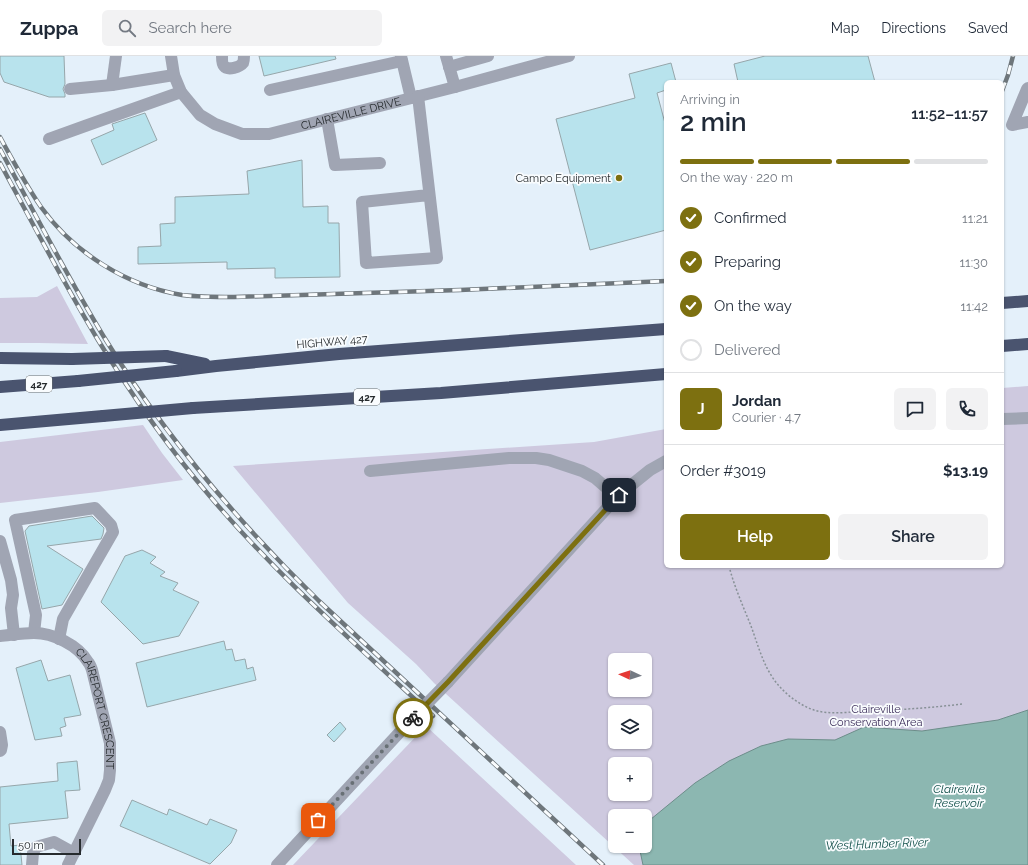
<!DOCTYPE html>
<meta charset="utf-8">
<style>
:root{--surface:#fff;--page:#f2f2f3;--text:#1f2937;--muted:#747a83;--line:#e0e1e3;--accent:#7d7010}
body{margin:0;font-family:Raleway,sans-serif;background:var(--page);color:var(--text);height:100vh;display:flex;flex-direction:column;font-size:15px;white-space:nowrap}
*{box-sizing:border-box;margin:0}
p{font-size:13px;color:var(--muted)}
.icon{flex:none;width:22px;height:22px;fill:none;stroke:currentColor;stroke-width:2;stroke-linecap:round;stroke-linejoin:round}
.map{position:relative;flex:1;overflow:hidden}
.details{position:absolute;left:664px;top:24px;width:340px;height:488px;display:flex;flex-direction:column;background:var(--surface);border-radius:6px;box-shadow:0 1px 3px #0004}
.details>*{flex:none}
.needle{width:26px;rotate:274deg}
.fabs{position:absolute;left:608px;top:597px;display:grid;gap:8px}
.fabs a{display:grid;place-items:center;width:44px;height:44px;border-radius:6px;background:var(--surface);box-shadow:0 1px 3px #0004;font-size:20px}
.scale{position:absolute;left:12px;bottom:10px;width:69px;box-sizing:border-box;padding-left:4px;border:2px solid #262b2e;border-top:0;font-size:11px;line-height:14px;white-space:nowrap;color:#262b2e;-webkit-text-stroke:3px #f9fcfe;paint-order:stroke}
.pin{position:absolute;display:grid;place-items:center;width:34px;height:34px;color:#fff;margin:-17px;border-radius:8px;box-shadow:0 2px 6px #0006}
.courier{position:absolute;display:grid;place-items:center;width:40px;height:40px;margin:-20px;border:3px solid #7d7010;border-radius:50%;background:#fff;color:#222;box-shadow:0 1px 5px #0007}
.summary em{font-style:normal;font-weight:600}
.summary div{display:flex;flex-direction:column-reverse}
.summary{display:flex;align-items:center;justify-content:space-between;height:68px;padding:0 16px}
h1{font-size:26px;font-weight:600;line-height:30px}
.bar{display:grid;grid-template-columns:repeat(4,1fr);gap:6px 4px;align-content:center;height:48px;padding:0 16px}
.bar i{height:5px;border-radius:3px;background:var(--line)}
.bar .current{background:var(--accent)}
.bar p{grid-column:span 4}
.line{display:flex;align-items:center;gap:10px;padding:0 16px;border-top:1px solid var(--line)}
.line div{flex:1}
.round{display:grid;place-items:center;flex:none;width:42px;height:42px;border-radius:6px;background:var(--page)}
ol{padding:0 16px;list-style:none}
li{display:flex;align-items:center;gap:12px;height:44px}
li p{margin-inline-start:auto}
li .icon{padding:4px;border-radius:50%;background:var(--accent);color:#fff;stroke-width:4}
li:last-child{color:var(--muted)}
li i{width:22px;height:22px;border:2px solid var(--line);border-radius:50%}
.action{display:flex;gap:8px;margin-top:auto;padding:8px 16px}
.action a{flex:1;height:46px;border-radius:6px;background:var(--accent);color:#fff;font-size:16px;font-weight:600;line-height:46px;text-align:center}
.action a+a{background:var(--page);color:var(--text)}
header{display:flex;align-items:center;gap:24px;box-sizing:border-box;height:56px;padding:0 20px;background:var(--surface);border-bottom:1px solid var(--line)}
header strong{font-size:19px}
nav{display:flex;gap:22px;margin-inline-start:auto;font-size:14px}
.search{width:280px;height:36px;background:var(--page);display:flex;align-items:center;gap:10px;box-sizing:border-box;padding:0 14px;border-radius:6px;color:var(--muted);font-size:15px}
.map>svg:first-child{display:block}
.green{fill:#cec9df;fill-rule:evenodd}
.water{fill:#8cb7b1;stroke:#6d8d8a}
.building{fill:#b8e3ed;stroke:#96a6aa}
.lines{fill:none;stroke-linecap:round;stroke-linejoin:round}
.path{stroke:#889197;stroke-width:1.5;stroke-dasharray:2 2;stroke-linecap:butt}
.minor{stroke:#a0a5b3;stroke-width:12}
.highway{stroke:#4a546f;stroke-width:12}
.rail-casing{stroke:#6e767b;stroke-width:4.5}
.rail{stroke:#f9fcfe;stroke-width:3;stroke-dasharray:9;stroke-linecap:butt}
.minor-bridge{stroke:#a0a5b3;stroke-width:12}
.highway-bridge{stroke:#4a546f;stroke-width:12}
.done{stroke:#687075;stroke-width:4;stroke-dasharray:0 7.2}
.route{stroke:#7d7010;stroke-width:5}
.poi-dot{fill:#7d7010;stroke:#f9fcfe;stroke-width:1.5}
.labels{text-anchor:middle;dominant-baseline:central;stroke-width:3.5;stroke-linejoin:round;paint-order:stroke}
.shield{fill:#f9fcfe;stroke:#656a6c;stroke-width:1}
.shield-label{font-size:10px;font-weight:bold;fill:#262b2e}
.street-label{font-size:11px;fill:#262b2e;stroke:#f9fcfe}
.poi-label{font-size:11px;fill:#262b2e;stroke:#f9fcfe;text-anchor:end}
.park-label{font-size:11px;fill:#3b2c59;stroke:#f9fcfe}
.water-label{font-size:12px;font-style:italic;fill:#13504a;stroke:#f9fcfe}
</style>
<header>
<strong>Zuppa</strong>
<div class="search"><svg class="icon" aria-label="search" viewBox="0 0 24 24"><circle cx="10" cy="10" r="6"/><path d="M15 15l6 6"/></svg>Search here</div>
<nav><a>Map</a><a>Directions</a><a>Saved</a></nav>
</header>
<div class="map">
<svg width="1028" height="809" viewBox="0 0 1028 809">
<rect width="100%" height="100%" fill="#e4f0fa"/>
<!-- green -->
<path class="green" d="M 57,230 L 88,288 L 39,287 L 0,287 L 0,242 L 37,241 Z
M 1028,330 L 1028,809 L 634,809 L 434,627 L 416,608 L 348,547 L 233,410 L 594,386 L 666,373 L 666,510 L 1002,510 L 1002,332 ZM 615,604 L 645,604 L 645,634 L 615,634 ZM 615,656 L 645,656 L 645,686 L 615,686 ZM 615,708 L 645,708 L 645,738 L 615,738 ZM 615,760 L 645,760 L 645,790 L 615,790 Z
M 143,369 L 162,397 L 183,424 L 98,436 L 0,447 L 0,386 Z
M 426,670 L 576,809 L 293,809 Z"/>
<!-- water -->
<path class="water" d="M 1028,654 L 1028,809 L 643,809 L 639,790 L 645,790 L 645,768 L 695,727 L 729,705 L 761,690 L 788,683 L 835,684 L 864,671 L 922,675 L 963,669 L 998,664 Z"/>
<!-- building -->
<path class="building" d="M 0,0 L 64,0 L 65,28 L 63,33 L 65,38 L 65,41 L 49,41 L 4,26 L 0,17 Z
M 259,0 L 335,0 L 336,3 L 264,20 Z
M 765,0 L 868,0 L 875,26 L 738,26 L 734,8 Z
M 671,7 L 676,26 L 666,26 L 666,34 L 657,37 L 666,71 L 666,174 L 590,194 L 556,63 L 635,42 L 629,18 Z
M 145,57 L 157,84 L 102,109 L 91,84 L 114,74 L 112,68 Z
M 302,104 L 303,151 L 328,150 L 328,167 L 339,167 L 340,221 L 275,222 L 275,212 L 227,213 L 227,206 L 138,208 L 138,191 L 161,190 L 160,168 L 175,167 L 175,141 L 249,138 L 247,115 Z
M 92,460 L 104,472 L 103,478 L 101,483 L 47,490 L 83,513 L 62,549 L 42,553 L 25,475 L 29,470 Z
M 142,494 L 156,501 L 150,507 L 165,516 L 160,520 L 178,527 L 173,534 L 199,546 L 179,580 L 143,588 L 101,546 L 125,500 Z
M 224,585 L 226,594 L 232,593 L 235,605 L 245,603 L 247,613 L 253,611 L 256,624 L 147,651 L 136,607 Z
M 41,604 L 48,625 L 70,619 L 81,659 L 64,662 L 66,670 L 60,672 L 62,680 L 35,684 L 16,612 Z
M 340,666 L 346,673 L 334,686 L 327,679 Z
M 77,705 L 80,734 L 65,735 L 68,762 L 9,768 L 11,790 L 20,789 L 22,809 L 0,809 L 0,731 L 58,725 L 57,707 Z
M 132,744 L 167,759 L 169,753 L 207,769 L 210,763 L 237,774 L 231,787 L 210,808 L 120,770 Z"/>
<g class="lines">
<!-- path -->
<path class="path" d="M 729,510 C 734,530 743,550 751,570 C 758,589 763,609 775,625 C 785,638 799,649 814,654 C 830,659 849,656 865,655 C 898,654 930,652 962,648"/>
<!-- minor -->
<g class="minor">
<path id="s1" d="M 171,0 L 174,19 L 181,36 L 200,59 L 215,68 L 242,78 L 269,78 L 455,31 L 569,0"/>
<path d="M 222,0 C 222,3 222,8 224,10 C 228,15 240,11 243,7 C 244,4 244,3 244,0"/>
<path d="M 401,0 L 411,42"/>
<path d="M 446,0 L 455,31"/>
<path d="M 449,11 L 488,0"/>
<path d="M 112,29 L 116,0"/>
<path d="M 1028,32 L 1027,33 L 1012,69 L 1028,66"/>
<path d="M 70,33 L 112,29 L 174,19"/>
<path d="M 270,34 L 402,5"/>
<path d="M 418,40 L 437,202 L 366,207 L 362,146 L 429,139"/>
<path d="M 327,63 L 335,109 L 380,107"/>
<path d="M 49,83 L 85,70 L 181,36"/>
<path d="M 1002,363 L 1028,362"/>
<path d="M 370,415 L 509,402 L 536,402 L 549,404 L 582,415 L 595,422 L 617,441"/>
<path d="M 0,485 L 11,524 L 13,539 L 11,552 L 14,579"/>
<path d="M 34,577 L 36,559 L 15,464 L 95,452 L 111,469 L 113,476 L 63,563 L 59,583"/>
<path id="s2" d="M 0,580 C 11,579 23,577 34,577 C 53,577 78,589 88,606 C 90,608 91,611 92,614 L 110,687 L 110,714 L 109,724 L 105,734 L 68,809"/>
<path d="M 448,626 L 619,439 L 650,414 L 666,405"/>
<path d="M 0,676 L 2,689 L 1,694 L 0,695"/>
<path d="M 32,809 L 33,797 L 36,791 L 54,786 L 74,797"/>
<path d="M 277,809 L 411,664"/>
</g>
<!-- highway -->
<path class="highway" d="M 1002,247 L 1028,245
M 1002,290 L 1028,288
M 166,300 L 205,308
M 0,302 L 72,303
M 176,315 L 216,310 L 339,298 L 666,273
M 0,331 L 78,325
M 193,352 L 441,337 L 666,318
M 0,369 L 103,360"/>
<!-- rail casing -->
<g class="rail-casing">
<path id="rail" d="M 1002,35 L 1008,19 L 1013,0
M 0,81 C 13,105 26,129 41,151 C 74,197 127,230 182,239 C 199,241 216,241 234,241 L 460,234 L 666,225
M 0,93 C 34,156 67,220 104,281 C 164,379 237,465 319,545 L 603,809
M 0,107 C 32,166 63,226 98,284 C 131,338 167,390 208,438 C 276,519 356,588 433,660"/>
</g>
<!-- rail -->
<use href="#rail" class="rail"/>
<!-- minor-bridge -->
<path class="minor-bridge" d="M 411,664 L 448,626"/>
<!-- highway-bridge -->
<path class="highway-bridge" d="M 72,303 L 166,300
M 78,325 L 176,315
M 103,360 L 193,352"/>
</g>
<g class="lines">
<!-- done -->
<path class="done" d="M 318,764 L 413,662"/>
<!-- route -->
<path class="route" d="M 413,662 L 448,626 L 619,439"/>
</g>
<!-- markers -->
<circle class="poi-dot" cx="619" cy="122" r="4"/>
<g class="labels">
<!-- shield labels -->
<g class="shield">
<rect x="26" y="320" width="26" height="16" rx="3"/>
<rect x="354" y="333" width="26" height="16" rx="3"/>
</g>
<g class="shield-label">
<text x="39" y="328">427</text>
<text x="367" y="341">427</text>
</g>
<!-- street labels -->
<g class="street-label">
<text stroke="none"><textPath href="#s1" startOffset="225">CLAIREVILLE DRIVE</textPath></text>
<text transform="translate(332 286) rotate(-5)">HIGHWAY 427</text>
<text stroke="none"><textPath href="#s2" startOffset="145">CLAIREPORT CRESCENT</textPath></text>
</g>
<!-- poi labels -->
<g class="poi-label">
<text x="611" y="122">Campo Equipment</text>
</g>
<!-- park labels -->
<g class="park-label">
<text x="876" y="653">Claireville<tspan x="876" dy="13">Conservation Area</tspan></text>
</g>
<!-- water labels -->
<g class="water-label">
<text x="959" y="733">Claireville<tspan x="959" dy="14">Reservoir</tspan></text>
<text transform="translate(877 788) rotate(-2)">West Humber River</text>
</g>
</g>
</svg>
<div class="fabs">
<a><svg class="needle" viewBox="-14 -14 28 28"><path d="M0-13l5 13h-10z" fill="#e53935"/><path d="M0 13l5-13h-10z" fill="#747a83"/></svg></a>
<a><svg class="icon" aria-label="layers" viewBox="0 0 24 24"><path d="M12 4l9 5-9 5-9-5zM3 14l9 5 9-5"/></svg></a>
<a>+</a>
<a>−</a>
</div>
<div class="scale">50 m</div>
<div class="pin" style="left:318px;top:764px;background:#ea580c"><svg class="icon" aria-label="bag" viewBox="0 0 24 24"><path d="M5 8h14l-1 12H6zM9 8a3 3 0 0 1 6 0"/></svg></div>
<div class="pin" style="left:619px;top:439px;background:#1f2937"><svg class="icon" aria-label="home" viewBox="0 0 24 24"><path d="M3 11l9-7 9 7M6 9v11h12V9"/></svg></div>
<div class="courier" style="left:413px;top:662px"><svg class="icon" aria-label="bike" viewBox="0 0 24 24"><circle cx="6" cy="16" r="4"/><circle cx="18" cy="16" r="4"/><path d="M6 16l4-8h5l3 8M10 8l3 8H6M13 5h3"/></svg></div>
<section class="details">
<div class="summary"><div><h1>2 min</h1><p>Arriving in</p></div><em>11:52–11:57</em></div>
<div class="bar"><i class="current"></i><i class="current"></i><i class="current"></i><i></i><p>On the way · 220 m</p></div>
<ol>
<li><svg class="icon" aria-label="check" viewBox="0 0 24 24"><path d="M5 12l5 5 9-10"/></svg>Confirmed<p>11:21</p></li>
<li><svg class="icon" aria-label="check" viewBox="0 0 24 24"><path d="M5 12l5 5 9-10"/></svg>Preparing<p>11:30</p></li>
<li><svg class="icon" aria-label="check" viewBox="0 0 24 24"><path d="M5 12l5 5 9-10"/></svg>On the way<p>11:42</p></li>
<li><i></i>Delivered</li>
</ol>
<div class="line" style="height:72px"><b class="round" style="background:var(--accent);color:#fff">J</b><div><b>Jordan</b><p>Courier · 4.7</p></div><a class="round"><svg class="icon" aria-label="chat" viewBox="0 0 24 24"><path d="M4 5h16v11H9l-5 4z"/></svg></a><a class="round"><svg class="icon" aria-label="phone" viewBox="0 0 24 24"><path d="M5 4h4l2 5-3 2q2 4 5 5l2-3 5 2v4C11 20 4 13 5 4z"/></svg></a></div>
<div class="line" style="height:52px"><div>Order #3019</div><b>$13.19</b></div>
<div class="action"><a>Help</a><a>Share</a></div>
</section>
</div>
